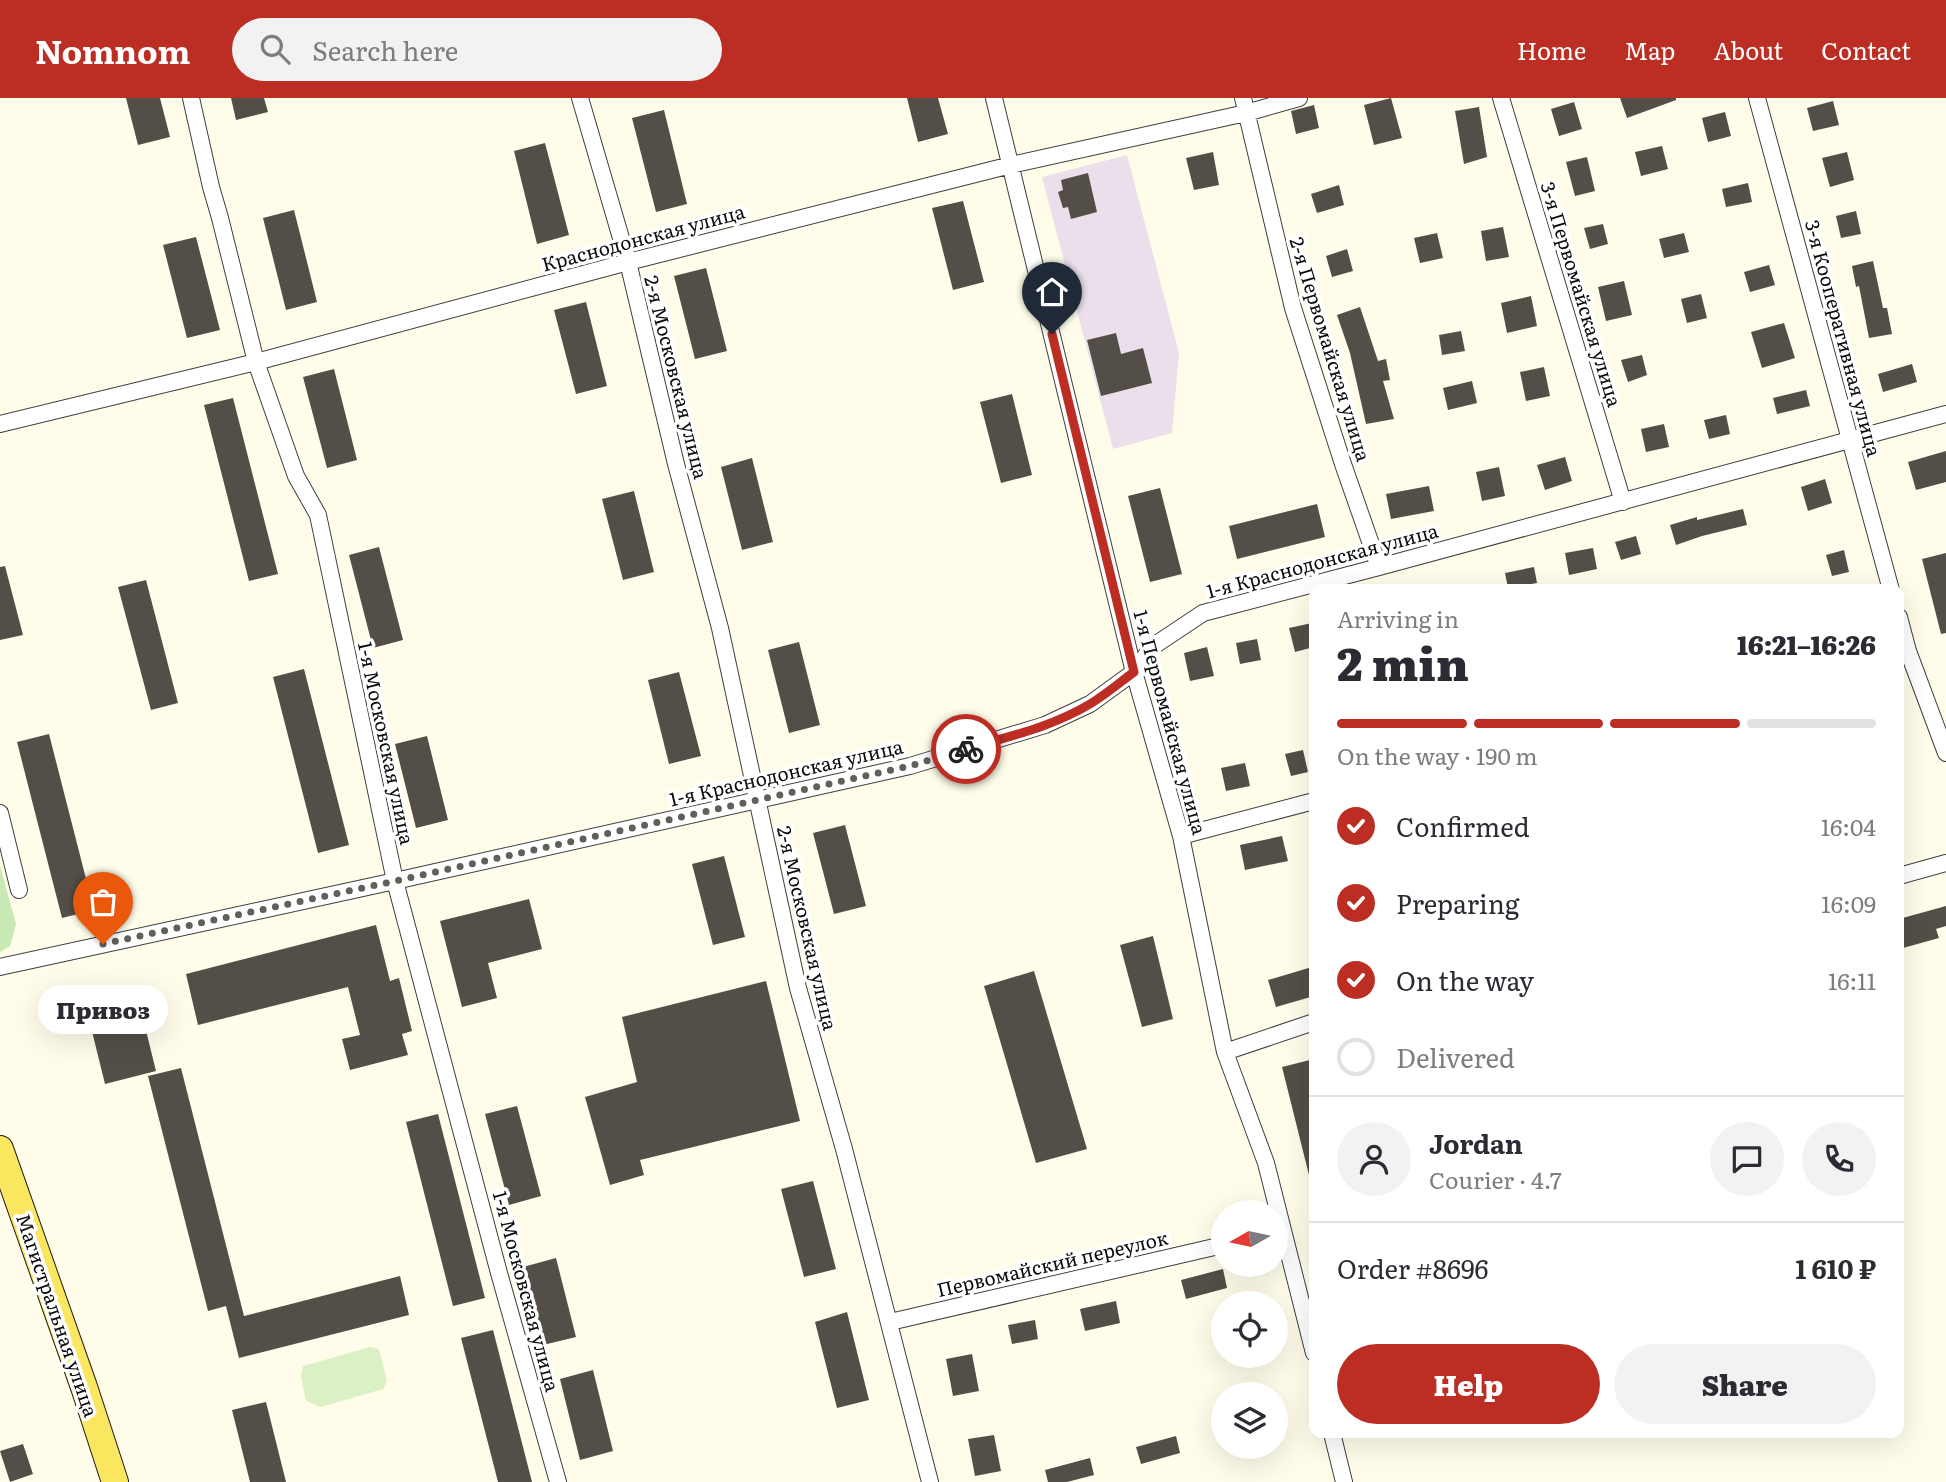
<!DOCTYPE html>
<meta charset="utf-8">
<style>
:root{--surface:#fff;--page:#f2f2f3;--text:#2b2b33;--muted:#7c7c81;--line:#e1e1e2;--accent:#bc2e23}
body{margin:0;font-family:Literata,serif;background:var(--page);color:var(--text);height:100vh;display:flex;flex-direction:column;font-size:26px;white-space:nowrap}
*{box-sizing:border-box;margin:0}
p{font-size:23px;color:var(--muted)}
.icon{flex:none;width:38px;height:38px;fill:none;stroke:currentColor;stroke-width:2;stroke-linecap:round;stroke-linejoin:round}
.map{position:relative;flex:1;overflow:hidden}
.details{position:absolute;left:1309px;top:486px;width:595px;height:854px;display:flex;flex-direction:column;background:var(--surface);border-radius:14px;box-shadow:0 7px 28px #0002}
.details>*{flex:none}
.needle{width:46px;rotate:261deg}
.buttons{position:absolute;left:1211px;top:1102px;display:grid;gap:14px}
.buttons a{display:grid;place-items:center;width:77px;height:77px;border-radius:50%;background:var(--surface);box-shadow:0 7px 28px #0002;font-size:35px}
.pin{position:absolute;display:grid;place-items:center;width:60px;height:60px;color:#fff;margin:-72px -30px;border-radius:50% 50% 50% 0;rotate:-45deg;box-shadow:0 0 7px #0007}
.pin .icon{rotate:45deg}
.courier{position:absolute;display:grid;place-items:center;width:70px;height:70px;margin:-35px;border:5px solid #bc2e23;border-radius:50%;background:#fff;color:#222;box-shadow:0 2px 9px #0007}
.bubble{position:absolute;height:49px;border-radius:24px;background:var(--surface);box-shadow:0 7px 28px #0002;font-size:23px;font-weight:800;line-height:49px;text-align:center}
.head em{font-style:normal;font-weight:800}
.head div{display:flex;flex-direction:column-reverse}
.head{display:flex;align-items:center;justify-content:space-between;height:119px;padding:0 28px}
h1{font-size:46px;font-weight:800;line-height:52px}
.bar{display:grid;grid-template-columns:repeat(4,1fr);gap:10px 7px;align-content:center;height:84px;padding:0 28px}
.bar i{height:9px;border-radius:5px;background:var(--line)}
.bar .current{background:var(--accent)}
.bar p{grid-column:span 4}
.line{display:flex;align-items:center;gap:18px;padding:0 28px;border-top:2px solid var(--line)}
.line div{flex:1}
.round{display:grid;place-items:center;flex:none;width:74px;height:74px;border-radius:37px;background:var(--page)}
ol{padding:0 28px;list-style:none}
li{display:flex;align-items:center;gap:21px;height:77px}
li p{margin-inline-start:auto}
li .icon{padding:7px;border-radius:50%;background:var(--accent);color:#fff;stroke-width:4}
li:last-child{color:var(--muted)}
li i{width:38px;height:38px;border:4px solid var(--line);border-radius:50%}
.cta{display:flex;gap:14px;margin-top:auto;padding:14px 28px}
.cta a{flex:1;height:80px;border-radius:42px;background:var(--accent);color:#fff;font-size:28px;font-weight:800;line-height:80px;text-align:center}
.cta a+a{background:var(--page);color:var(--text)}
header{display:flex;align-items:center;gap:42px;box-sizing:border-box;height:98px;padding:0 35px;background:var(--accent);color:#fff}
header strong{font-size:33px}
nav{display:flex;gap:38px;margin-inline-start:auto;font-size:24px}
.search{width:490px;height:63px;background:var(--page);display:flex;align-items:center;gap:18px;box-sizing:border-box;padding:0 24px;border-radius:38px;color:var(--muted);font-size:26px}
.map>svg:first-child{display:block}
.industrial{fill:#ebdfeb}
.green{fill:#c9e9b4}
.pitch{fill:#dcf0c6}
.building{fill:#544e48}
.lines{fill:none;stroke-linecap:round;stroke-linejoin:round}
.street-casing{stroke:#3e3e3e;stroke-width:18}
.primary-casing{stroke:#1c1c1c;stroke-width:28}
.street{stroke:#fff;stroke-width:16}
.primary{stroke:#fae65f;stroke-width:26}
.done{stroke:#606059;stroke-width:7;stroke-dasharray:0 12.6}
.route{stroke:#bc2e23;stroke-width:9}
.labels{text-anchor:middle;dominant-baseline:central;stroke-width:7;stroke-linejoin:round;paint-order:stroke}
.street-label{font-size:19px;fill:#0b0b0b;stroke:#fff}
</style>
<header>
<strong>Nomnom</strong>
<div class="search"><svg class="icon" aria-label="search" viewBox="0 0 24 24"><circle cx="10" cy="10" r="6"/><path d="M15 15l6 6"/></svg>Search here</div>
<nav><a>Home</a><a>Map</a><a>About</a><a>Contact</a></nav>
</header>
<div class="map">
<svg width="1946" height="1384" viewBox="0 0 1946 1384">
<rect width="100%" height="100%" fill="#fffdea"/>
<!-- industrial -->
<path class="industrial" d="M 1127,57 L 1179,255 L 1172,335 L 1113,351 L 1042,79 Z"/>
<!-- green -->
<path class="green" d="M 0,768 L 16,826 L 10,848 L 0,854 Z"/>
<!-- pitch -->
<path class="pitch" d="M 370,1249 L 379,1251 L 387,1283 L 383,1291 L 321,1309 L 306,1303 L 301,1278 L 303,1268 Z"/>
<!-- building -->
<path class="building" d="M 126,0 L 160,0 L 170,39 L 138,47 Z
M 231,0 L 264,0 L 268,14 L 236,22 Z
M 907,0 L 938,0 L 948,36 L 918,44 Z
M 1391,0 L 1402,40 L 1374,47 L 1364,7 Z
M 1620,0 L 1676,0 L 1676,2 L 1627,20 Z
M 1833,3 L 1839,27 L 1813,33 L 1807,10 Z
M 1574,4 L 1582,31 L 1559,38 L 1551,11 Z
M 1314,7 L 1319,30 L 1296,36 L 1291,13 Z
M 1479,9 L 1487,59 L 1464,66 L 1455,13 Z
M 664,12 L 687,106 L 656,114 L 632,20 Z
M 1725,14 L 1731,38 L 1708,44 L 1702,20 Z
M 545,45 L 569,137 L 537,146 L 514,53 Z
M 1662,48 L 1668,71 L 1641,78 L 1635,54 Z
M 1213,54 L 1219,87 L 1194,92 L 1186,60 Z
M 1847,54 L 1854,82 L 1830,89 L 1822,60 Z
M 1587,59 L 1595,93 L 1575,98 L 1566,64 Z
M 1088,75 L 1097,114 L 1071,121 L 1068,109 L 1063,110 L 1058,94 L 1063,92 L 1061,82 Z
M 1748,85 L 1752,104 L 1726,109 L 1722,91 Z
M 1339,87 L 1344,107 L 1317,115 L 1311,96 Z
M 963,103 L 984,184 L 953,192 L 932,110 Z
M 294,112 L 317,204 L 286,212 L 263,120 Z
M 1856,113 L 1861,136 L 1841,140 L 1836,118 Z
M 1603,126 L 1608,146 L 1590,151 L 1584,130 Z
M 1503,129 L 1509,159 L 1486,163 L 1481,133 Z
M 1437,135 L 1443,160 L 1420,165 L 1414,140 Z
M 1684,135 L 1689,154 L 1664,160 L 1659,141 Z
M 196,139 L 220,232 L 187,240 L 163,147 Z
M 1347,151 L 1353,173 L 1332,179 L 1326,158 Z
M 1873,163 L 1883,210 L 1887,210 L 1892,236 L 1869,240 L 1859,188 L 1856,189 L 1852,168 Z
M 1769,167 L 1775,187 L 1750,194 L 1744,174 Z
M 706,170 L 727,253 L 695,261 L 674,178 Z
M 1624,183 L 1632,217 L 1606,223 L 1598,189 Z
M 1701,196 L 1707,220 L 1687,225 L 1681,201 Z
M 1531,198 L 1537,228 L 1507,235 L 1501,205 Z
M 586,204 L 607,288 L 576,296 L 554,212 Z
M 1360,209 L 1378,263 L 1386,261 L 1390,282 L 1383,283 L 1394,321 L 1366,326 L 1350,255 L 1337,217 Z
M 1784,225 L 1795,260 L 1762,270 L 1751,234 Z
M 1461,233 L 1465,253 L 1442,257 L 1439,237 Z
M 1116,235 L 1121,256 L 1143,250 L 1152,285 L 1101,298 L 1087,242 Z
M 1642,257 L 1647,277 L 1628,284 L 1621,262 Z
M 1912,266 L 1917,284 L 1883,294 L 1878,276 Z
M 1544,269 L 1550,298 L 1526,303 L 1520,274 Z
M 334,271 L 357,362 L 327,370 L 303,279 Z
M 1472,283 L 1477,305 L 1448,312 L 1443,290 Z
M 1806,292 L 1810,308 L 1777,316 L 1773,300 Z
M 1012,296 L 1032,377 L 1001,385 L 980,304 Z
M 233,300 L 278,476 L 249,483 L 204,307 Z
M 1726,317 L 1730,336 L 1709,341 L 1704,322 Z
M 1664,326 L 1669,349 L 1646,354 L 1641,331 Z
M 1946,353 L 1946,384 L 1916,392 L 1908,364 Z
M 1565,359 L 1572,383 L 1545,392 L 1537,367 Z
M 752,360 L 773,444 L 742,452 L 721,369 Z
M 1499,369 L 1505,398 L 1482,403 L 1476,374 Z
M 1825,381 L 1832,405 L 1808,413 L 1801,389 Z
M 1429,388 L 1434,413 L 1391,421 L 1386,396 Z
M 1160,390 L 1182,476 L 1150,484 L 1128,398 Z
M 634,393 L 654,474 L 623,482 L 602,401 Z
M 1317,406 L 1325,439 L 1237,461 L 1229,428 Z
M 1743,411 L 1747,427 L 1702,438 L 1676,447 L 1670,427 L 1697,419 L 1697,422 Z
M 1636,438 L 1641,456 L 1621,462 L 1615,444 Z
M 379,449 L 403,542 L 373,550 L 349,457 Z
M 1593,450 L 1597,471 L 1569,477 L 1565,455 Z
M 1844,452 L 1849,474 L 1832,478 L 1826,457 Z
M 1946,455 L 1946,535 L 1941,536 L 1922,461 Z
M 5,468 L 23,537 L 0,542 L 0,469 Z
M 1534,469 L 1537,485 L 1508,490 L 1505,475 Z
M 146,482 L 178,605 L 151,612 L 118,489 Z
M 1312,525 L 1314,536 L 1314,549 L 1295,554 L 1289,530 Z
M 1257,541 L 1261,562 L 1240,566 L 1236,545 Z
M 799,544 L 820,627 L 789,635 L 768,552 Z
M 1207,549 L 1214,578 L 1190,583 L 1184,555 Z
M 304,571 L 349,747 L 318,755 L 273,579 Z
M 679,574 L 701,658 L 669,666 L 648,582 Z
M 49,636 L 94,812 L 62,820 L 17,644 Z
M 427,638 L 448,722 L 416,730 L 395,646 Z
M 1303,652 L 1308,674 L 1291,678 L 1285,656 Z
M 1245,665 L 1250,688 L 1226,693 L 1221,670 Z
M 845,727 L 866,808 L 834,816 L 813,735 Z
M 1282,738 L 1288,763 L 1245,772 L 1240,747 Z
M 724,758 L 745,839 L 713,847 L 692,766 Z
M 529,801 L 542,851 L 488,865 L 497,900 L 462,909 L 440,823 Z
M 1946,808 L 1946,828 L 1936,831 L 1939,840 L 1903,850 L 1899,836 L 1899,821 Z
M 376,827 L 390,883 L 399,880 L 412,933 L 402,936 L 408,957 L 350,972 L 342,941 L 360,937 L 348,889 L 198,927 L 186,876 Z
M 1153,838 L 1173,921 L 1142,929 L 1120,847 Z
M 1312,869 L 1314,877 L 1314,898 L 1276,909 L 1268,882 Z
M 1034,873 L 1087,1051 L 1036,1065 L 984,888 Z
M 766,883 L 800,1023 L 640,1062 L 644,1077 L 610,1087 L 585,999 L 637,984 L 622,919 Z
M 136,892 L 156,973 L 105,986 L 85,905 Z
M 1314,961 L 1314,1077 L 1309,1077 L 1282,969 Z
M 181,970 L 244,1218 L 400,1178 L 409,1217 L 239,1260 L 226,1208 L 208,1213 L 148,978 Z
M 517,1008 L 541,1098 L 509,1107 L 485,1016 Z
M 438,1016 L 485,1200 L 453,1208 L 406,1024 Z
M 813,1083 L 836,1171 L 804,1179 L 781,1091 Z
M 556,1160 L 576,1239 L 543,1247 L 523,1169 Z
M 1223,1171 L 1227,1190 L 1186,1201 L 1181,1182 Z
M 1116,1203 L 1120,1225 L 1085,1233 L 1080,1211 Z
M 847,1214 L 869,1302 L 837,1310 L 815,1224 Z
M 1035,1222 L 1038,1241 L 1012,1246 L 1008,1227 Z
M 493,1232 L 532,1384 L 498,1384 L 461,1240 Z
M 972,1256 L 979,1293 L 953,1298 L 946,1261 Z
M 593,1272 L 613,1353 L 580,1362 L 560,1281 Z
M 266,1304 L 286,1384 L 250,1384 L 232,1312 Z
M 994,1337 L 1001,1373 L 975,1378 L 968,1341 Z
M 1176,1338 L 1180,1355 L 1141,1366 L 1136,1349 Z
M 23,1346 L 33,1376 L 10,1384 L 0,1353 Z
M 1090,1360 L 1094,1377 L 1067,1384 L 1048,1384 L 1045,1372 Z"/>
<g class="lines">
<!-- street casing -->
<g class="street-casing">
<path id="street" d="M 191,0 L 211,89 L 220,120 L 256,264 L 296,378 L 318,417 L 395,783 L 499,1175 L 558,1384
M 580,0 L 628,164 L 676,366 L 720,530 L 798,890 L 844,1051 L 930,1384
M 994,0 L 1134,574 L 1181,738 L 1225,954 L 1266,1065 L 1314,1255
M 1243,0 L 1293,210 L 1343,366 L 1379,469
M 1501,0 L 1623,404
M 1757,0 L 1891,492
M 0,326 L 256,264 L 628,164 L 1011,67 L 1246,15 L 1299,0
M 1899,519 L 1908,553 L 1946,655
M 0,715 L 19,792
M 1181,738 L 1314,703
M 1899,778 L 1946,765
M 0,869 L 395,783 L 910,668 L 1045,627 L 1090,606 L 1134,574 L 1152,549 L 1203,515 L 1379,469 L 1946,316
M 1225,954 L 1314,924
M 890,1224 L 1223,1147
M 1332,1335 L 1344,1384"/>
</g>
<!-- primary casing -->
<g class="primary-casing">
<path id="primary" d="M 0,1051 L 84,1289 L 115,1384"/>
</g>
<!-- street -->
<use href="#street" class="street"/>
<!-- primary -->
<use href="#primary" class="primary"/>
</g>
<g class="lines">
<!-- done -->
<path class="done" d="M 103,846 L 395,783 L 910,668 L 966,651"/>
<!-- route -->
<path class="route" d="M 966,651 C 1007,639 1052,629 1090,606 C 1105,597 1119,585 1134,574 L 1052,236"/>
</g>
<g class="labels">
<!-- street labels -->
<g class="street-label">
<text transform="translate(643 139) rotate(-15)">Краснодонская улица</text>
<text transform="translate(1582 196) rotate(73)">3-я Первомайская улица</text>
<text transform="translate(1844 240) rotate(75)">3-я Кооперативная улица</text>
<text transform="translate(1331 251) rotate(73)">2-я Первомайская улица</text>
<text transform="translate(677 279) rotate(76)">2-я Московская улица</text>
<text transform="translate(1322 462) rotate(-15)">1-я Краснодонская улица</text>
<text transform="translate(1171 624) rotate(75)">1-я Первомайская улица</text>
<text transform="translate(387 645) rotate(78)">1-я Московская улица</text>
<text transform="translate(786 674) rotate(-13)">1-я Краснодонская улица</text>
<text transform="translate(808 830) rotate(77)">2-я Московская улица</text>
<text transform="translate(1052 1165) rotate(-13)">Первомайский переулок</text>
<text transform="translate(527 1193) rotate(75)">1-я Московская улица</text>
<text transform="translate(58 1217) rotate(71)">Магистральная улица</text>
</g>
</g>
</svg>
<div class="buttons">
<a><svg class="needle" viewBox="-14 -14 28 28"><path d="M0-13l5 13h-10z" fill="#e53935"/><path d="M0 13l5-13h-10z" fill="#7c7c81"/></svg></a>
<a><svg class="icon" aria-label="locate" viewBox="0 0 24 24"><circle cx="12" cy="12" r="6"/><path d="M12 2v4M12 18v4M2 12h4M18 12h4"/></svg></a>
<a><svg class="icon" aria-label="layers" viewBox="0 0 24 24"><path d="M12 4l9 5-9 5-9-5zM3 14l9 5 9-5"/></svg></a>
</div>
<div class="pin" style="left:103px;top:846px;background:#ea580c"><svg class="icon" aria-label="bag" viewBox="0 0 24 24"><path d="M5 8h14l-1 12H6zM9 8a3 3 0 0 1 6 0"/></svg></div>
<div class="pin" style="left:1052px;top:236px;background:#1f2937"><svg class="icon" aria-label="home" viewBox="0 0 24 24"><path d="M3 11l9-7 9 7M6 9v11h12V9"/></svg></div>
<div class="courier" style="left:966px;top:651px"><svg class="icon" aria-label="bike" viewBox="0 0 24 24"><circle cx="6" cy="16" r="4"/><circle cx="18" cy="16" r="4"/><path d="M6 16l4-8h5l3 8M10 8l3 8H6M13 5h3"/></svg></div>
<div class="bubble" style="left:38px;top:887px;width:130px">Привоз</div>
<section class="details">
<div class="head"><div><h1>2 min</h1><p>Arriving in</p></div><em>16:21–16:26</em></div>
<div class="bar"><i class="current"></i><i class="current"></i><i class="current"></i><i></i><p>On the way · 190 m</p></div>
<ol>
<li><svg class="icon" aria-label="check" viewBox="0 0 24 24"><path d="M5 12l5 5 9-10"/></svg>Confirmed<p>16:04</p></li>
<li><svg class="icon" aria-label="check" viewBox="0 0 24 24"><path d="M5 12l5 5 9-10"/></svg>Preparing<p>16:09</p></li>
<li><svg class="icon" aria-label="check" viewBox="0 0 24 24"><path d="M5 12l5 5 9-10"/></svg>On the way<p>16:11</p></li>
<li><i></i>Delivered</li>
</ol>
<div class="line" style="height:126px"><a class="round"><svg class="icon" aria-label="person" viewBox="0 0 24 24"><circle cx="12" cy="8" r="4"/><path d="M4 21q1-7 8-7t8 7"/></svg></a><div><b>Jordan</b><p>Courier · 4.7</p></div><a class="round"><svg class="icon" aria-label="chat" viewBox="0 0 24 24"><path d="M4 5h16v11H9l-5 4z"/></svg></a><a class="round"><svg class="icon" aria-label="phone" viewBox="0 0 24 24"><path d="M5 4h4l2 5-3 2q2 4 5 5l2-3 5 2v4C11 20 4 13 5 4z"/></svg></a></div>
<div class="line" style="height:91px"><div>Order #8696</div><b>1 610 ₽</b></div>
<div class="cta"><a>Help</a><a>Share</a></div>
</section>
</div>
